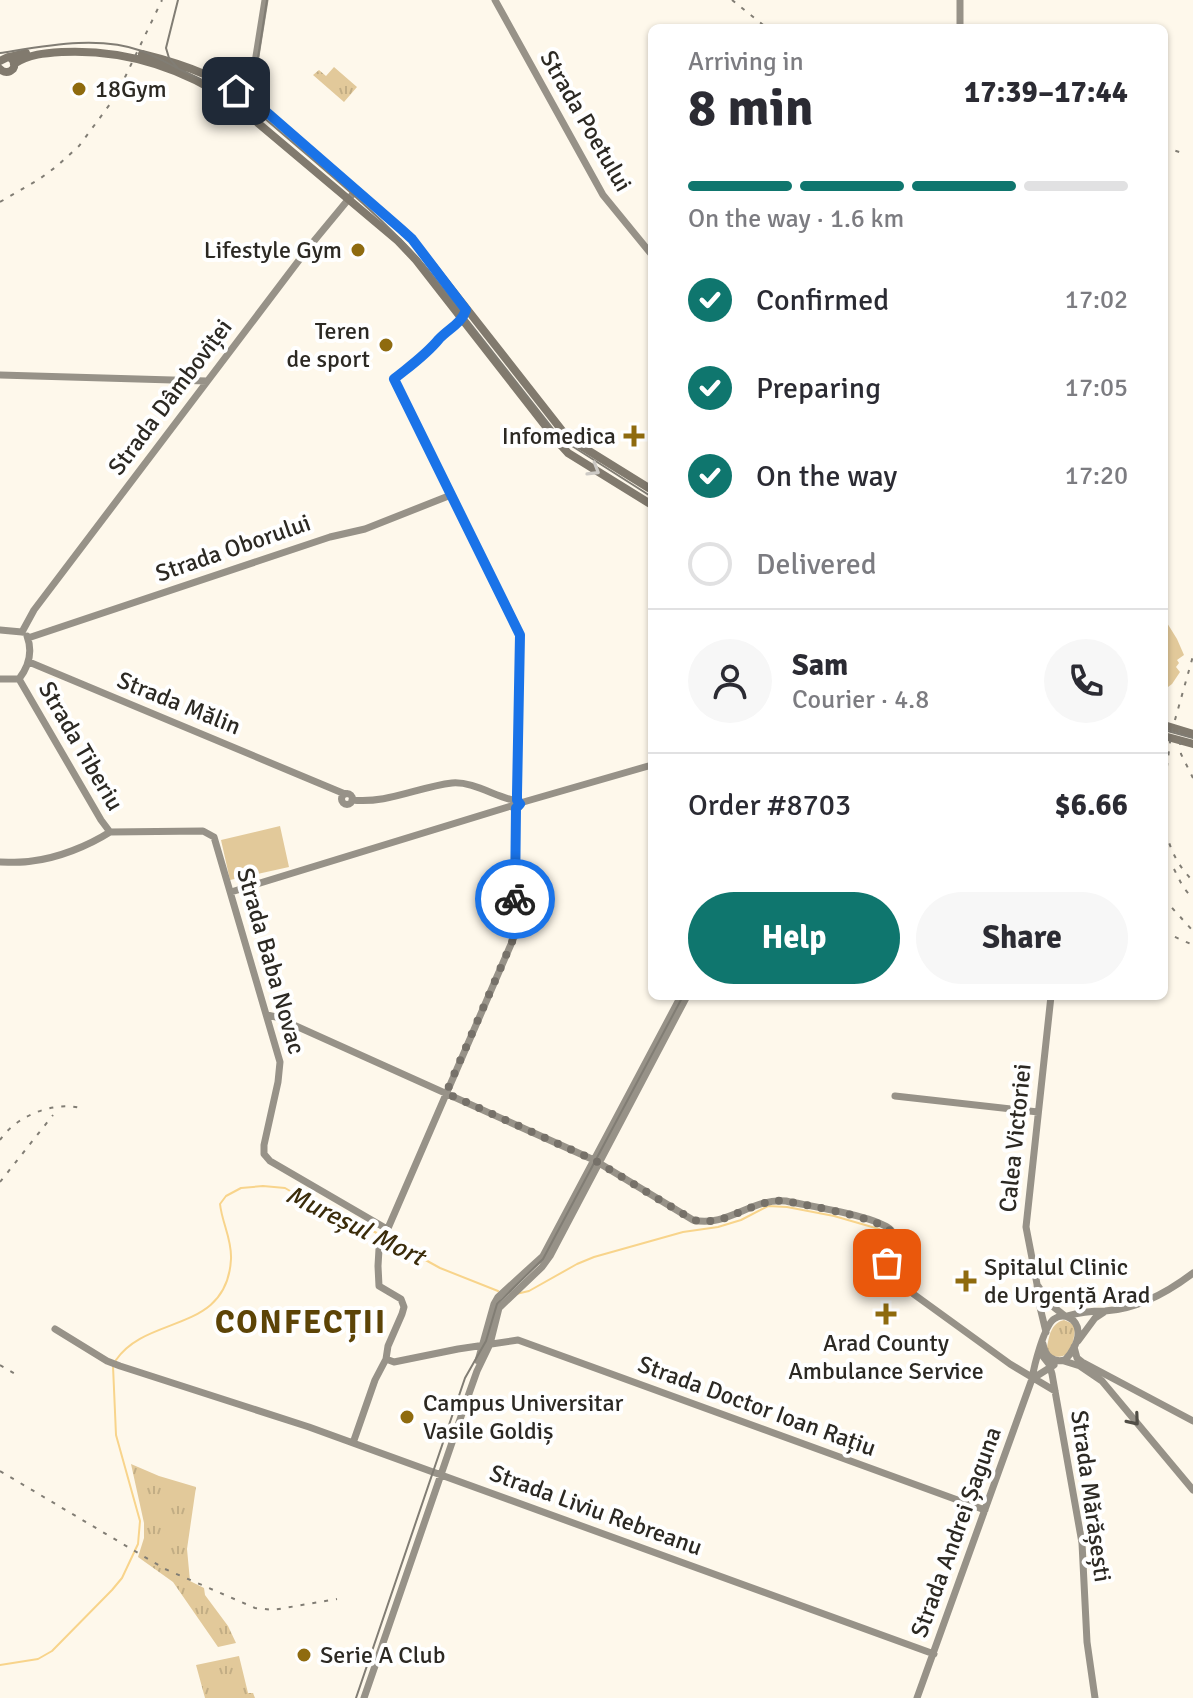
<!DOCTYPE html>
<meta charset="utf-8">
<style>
:root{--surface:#fff;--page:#f7f7f7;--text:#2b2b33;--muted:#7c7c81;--line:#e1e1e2;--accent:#0f766e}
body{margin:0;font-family:Signika,sans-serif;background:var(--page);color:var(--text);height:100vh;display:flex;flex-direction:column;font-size:30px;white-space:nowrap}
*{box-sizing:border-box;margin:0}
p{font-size:26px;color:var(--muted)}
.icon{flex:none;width:44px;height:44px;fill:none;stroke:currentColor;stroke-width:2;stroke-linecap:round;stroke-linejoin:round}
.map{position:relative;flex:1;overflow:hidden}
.drawer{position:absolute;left:648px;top:24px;width:520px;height:976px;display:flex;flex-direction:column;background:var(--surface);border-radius:12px;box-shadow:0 2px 6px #0004}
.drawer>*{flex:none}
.pin{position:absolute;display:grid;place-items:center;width:68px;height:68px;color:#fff;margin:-34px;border-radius:16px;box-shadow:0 4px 12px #0006}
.courier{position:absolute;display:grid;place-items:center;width:80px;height:80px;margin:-40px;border:6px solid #1a73e8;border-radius:50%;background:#fff;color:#222;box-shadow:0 2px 10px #0007}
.summary em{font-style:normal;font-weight:800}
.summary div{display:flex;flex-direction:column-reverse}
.summary{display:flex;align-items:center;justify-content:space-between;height:136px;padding:0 40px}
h1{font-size:52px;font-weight:800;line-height:60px}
.bar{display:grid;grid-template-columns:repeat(4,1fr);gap:12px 8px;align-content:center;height:96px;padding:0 40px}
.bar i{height:10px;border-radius:6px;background:var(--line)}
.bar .active{background:var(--accent)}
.bar p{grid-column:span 4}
.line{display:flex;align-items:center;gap:20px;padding:0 40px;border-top:2px solid var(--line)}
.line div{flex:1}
.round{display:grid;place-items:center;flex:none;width:84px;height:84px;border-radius:42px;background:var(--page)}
ol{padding:0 40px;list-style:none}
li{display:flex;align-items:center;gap:24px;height:88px}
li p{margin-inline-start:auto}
li .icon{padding:8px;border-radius:50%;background:var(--accent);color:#fff;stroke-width:4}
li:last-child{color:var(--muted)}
li i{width:44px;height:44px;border:4px solid var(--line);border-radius:50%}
.button{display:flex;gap:16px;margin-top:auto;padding:16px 40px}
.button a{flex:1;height:92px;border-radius:48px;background:var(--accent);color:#fff;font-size:32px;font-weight:800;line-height:92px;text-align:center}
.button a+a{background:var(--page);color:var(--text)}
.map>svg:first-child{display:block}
.grass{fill:url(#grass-tufts)}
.garden{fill:#e2c99a}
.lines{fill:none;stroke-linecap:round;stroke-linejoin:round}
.stream{stroke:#f8d48b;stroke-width:2}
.secondary{stroke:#979288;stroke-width:7}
.primary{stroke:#817a6e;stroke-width:8}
.tram{stroke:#817d74;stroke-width:2}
.rail{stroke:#817d74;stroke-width:2;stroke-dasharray:4 8;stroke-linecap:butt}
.oneway{stroke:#cdcac5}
.oneway2{stroke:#514e46}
.done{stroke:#767169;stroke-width:8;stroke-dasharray:0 14.4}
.route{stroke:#1a73e8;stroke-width:10}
.poi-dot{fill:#8f6b0f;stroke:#fff;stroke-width:3}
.labels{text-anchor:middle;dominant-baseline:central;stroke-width:8;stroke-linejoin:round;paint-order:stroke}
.poi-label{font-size:24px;fill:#2c2923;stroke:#fff;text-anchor:start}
.street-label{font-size:24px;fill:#2c2923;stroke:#fff}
.water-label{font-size:26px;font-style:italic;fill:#3b2c0b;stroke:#fff}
.district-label{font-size:32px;font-weight:bold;letter-spacing:2px;fill:#5d4406;stroke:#fff}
</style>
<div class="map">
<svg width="1193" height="1698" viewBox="0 0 1193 1698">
<defs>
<pattern id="grass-tufts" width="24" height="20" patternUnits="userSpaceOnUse" patternTransform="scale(2)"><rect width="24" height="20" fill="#e2c99a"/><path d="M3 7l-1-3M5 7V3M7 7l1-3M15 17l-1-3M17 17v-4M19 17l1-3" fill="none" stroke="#c2ad84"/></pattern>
</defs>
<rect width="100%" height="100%" fill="#fef8eb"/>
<!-- grass -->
<path class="grass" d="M 334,67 L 357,87 L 344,102 L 313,75 L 319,70 L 326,76 Z
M 1064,1320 L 1073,1324 L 1075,1329 C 1073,1346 1070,1362 1050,1355 L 1047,1348 C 1049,1336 1051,1323 1064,1320 Z
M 131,1464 L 159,1476 L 196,1487 L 187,1549 L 190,1581 L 204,1588 L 205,1595 L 228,1626 L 236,1643 L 218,1647 L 173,1582 L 138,1557 L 144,1538 L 144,1523 Z
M 239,1656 L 248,1693 L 253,1693 L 255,1698 L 205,1698 L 196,1665 Z"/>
<!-- garden -->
<path class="garden" d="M 1164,618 L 1177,639 L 1184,655 L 1177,660 L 1179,663 L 1176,667 L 1180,672 L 1172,684 L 1164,690 Z
M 280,826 L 289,867 L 230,880 L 221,840 Z"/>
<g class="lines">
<!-- stream -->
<path class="stream" d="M 516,1294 L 529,1291 L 577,1264 L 594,1257 L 683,1232 L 718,1227 L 741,1220 L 768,1206 L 787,1207 L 834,1216 L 879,1229
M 116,1360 C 147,1314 227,1334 231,1259 C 232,1239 222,1223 220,1204 L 226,1196 L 241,1188 L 263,1186 L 285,1188 L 346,1224 L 373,1231 L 440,1268 L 498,1291
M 0,1665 L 38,1659 L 52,1651 L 112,1590 L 122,1578 L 138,1544 L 140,1521 L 116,1435 L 113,1366"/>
<!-- secondary -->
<path class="secondary" d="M 495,0 L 603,195 L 652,255
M 960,0 L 960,28
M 255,74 L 263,108
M 246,112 L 244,95 L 253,75 L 265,0
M 466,310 C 461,324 448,329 439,339 C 426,355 410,366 394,379 L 520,635 L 517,800
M 0,375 L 207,381
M 0,630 L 22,632
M 22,632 L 34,610 L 309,247 L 352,195
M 28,638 L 330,537 L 365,529 L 451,495
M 29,662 L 345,794
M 0,679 L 19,679
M 19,679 L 101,820 L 110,832
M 19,679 C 29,666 33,652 27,636
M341.5 799a5.5 5.5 0 1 1 11 0a5.5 5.5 0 1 1-11 0Z
M 352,800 C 387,804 418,787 452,783 C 474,781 499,799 518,801 L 519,807 L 512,807
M 520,803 L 652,765
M 110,832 L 203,831 L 214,837 L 280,1062 L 278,1082 L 264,1145 L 264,1154 L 270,1161 L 387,1229
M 0,862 C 11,862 22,863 32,861 C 58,858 88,846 110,832
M 231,892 L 511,806
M 267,1015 L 276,1017 L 594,1160 L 693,1220 C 727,1228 753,1197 786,1201 C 808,1206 877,1216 891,1230 C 901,1241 893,1255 886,1265
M 895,1096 L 1038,1112
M 882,1264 L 887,1267 L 883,1271 L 879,1268 Z
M 885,1271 L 890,1277 L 1010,1364 L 1055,1391
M 1038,1286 L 1051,1305 L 1065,1316
M 1067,1316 C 1080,1312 1091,1311 1105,1311 C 1137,1309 1168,1292 1193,1273
M 55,1329 L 107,1361 L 120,1366 L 309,1427 L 934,1654
M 1046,1332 L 1038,1299 L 1037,1284 L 1026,1227 L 1051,996
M 1078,1341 L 1095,1318 L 1104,1312
M 1074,1347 L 1077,1358 L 1082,1362 L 1193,1421
M 1042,1355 L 1049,1364 L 1052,1374 L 1082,1543 L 1087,1642 L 1095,1698
M 386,1359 L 394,1362 L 458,1349 L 518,1340 L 985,1510
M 478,1361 L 494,1304 L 498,1297 L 543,1256 L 681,996
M 1064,1361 L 1080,1366 L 1102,1381 L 1193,1490
M 1032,1379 L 1054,1365
M 353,1443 L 375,1380 L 386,1359 L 388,1346 L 402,1314 L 404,1307 L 401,1299 L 379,1286 L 378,1266 L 379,1249 L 515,935 L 516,808
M 364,1698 L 466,1402 L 477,1371 L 490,1344 L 499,1308 L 542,1267 L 550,1256 L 687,996
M 917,1698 L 1032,1379 C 1034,1366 1044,1326 1054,1319 C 1064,1312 1077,1319 1078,1331 C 1079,1341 1072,1353 1065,1360 C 1053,1363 1045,1356 1043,1344"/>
<!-- primary -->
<path class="primary" d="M 142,54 C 187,65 227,80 263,109 L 412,239 L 564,433 L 581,446 L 652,490
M 10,57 L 26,53
M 0,61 L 8,57 C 14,59 16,64 13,69 C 9,73 4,73 0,69
M 14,64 C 29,54 46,53 62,52 C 126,49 181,67 233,102 L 398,241 L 416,260 L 558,442 L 568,453 L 652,505
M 1164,725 L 1193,734
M 1164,736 L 1193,744"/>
<!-- tram -->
<path class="tram" d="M 0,53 C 45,46 98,35 142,51 C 156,56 168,64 181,70 C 210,83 236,97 262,116 C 319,166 380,213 429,271 L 561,439 L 652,497
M 177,67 L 169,58 L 166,48 L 178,0
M 226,92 C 238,95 247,93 254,83 L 267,0
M 1164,730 L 1193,738
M 356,1698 L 465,1378 L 486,1341 L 497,1304 L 543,1259 L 683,996"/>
<!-- rail -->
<path class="rail" d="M 732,0 L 767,28
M 1164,147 L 1185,154
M 0,202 L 38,180 L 57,166 L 79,146 L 116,96 L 162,0
M 1179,729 L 1181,754 L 1193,778
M 1164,791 L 1171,734 L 1193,656
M 1164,820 C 1167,844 1176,864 1193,881
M 1174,869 L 1183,887 L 1193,899
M 1164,899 L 1193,931
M 1164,932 L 1193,945
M 0,1140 C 16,1116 53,1101 81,1108
M 0,1182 L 53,1115
M 0,1365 L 17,1375
M 0,1471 L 165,1569 L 255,1608 L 273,1610 L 337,1599"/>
</g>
<!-- one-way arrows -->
<defs><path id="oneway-chevron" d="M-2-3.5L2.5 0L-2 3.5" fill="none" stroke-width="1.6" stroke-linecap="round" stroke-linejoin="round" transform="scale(2)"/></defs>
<use class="oneway" href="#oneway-chevron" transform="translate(594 470) rotate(31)"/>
<use class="oneway2" href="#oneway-chevron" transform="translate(1134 1420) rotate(50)"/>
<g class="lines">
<!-- done -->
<path class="done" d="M 515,899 L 515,935 L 446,1093 L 594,1160 L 693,1220 C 728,1228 751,1198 786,1201 C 807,1206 883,1217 893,1234 C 899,1243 893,1254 887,1263"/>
<!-- route -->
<path class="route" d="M 236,91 L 263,109 L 401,229 L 412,239 L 466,310 C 461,324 448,329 439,339 C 426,355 410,366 394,379 L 520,635 L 517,794 L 517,800 L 520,804 L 516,808 L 515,899"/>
</g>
<!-- markers -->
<g class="poi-dot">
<circle cx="79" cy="89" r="8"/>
<circle cx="358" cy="250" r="8"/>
<circle cx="386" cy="345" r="8"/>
<path d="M630 424h8v8h8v8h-8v8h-8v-8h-8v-8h8z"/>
<path d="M962 1269h8v8h8v8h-8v8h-8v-8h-8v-8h8z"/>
<path d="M882 1302h8v8h8v8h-8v8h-8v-8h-8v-8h8z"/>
<circle cx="407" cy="1417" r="8"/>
<circle cx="304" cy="1655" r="8"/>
</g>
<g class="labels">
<!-- poi labels -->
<g class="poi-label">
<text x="95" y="89">18Gym</text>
<text x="342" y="250" text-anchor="end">Lifestyle Gym</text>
<text x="370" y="331" text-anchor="end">Teren<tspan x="370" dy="28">de sport</tspan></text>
<text x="616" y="436" text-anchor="end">Infomedica</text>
<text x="984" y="1267">Spitalul Clinic<tspan x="984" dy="28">de Urgență Arad</tspan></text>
<text x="886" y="1343" text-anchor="middle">Arad County<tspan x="886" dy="28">Ambulance Service</tspan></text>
<text x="423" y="1403">Campus Universitar<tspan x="423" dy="28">Vasile Goldiș</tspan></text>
<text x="320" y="1655">Serie A Club</text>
</g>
<!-- street labels -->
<g class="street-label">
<text transform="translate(586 121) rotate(60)">Strada Poetului</text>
<text transform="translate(170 397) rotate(-53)">Strada Dâmboviței</text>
<text transform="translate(233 548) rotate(-19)">Strada Oborului</text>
<text transform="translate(179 703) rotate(22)">Strada Mălin</text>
<text transform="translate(81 746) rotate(60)">Strada Tiberiu</text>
<text transform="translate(271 961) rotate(74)">Strada Baba Novac</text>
<text transform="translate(1015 1138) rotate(-84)">Calea Victoriei</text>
<text transform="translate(757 1406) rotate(20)">Strada Doctor Ioan Rațiu</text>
<text transform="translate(1091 1496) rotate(82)">Strada Mărășești</text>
<text transform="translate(596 1510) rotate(20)">Strada Liviu Rebreanu</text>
<text transform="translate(956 1532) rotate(-70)">Strada Andrei Șaguna</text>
</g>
<!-- water labels -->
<g class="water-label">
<text transform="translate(355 1226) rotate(26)">Mureșul Mort</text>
</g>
<!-- district labels -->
<g class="district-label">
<text x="301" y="1322">CONFECȚII</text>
</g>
</g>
</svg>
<div class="pin" style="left:887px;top:1263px;background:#ea580c"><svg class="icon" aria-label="bag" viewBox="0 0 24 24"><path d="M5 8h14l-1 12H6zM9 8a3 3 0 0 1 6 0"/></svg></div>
<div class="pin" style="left:236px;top:91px;background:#1f2937"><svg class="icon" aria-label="home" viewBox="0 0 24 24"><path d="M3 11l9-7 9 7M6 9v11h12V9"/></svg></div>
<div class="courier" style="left:515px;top:899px"><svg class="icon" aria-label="bike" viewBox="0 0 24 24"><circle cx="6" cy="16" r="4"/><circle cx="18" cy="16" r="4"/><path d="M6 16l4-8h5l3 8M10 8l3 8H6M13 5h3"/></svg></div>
<section class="drawer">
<div class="summary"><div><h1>8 min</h1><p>Arriving in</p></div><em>17:39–17:44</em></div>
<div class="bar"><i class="active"></i><i class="active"></i><i class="active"></i><i></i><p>On the way · 1.6 km</p></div>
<ol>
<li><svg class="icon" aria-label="check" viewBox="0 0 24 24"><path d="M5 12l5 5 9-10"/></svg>Confirmed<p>17:02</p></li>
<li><svg class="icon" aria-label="check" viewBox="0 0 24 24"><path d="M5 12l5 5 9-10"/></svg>Preparing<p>17:05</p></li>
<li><svg class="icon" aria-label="check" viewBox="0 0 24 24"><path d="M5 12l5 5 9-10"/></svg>On the way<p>17:20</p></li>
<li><i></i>Delivered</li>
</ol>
<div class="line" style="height:144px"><a class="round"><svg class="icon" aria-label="person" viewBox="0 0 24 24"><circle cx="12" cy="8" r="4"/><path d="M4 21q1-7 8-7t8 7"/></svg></a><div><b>Sam</b><p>Courier · 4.8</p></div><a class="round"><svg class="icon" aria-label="phone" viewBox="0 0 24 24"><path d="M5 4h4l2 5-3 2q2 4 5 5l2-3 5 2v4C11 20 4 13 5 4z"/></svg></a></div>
<div class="line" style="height:104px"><div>Order #8703</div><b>$6.66</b></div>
<div class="button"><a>Help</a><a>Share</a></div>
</section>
</div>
